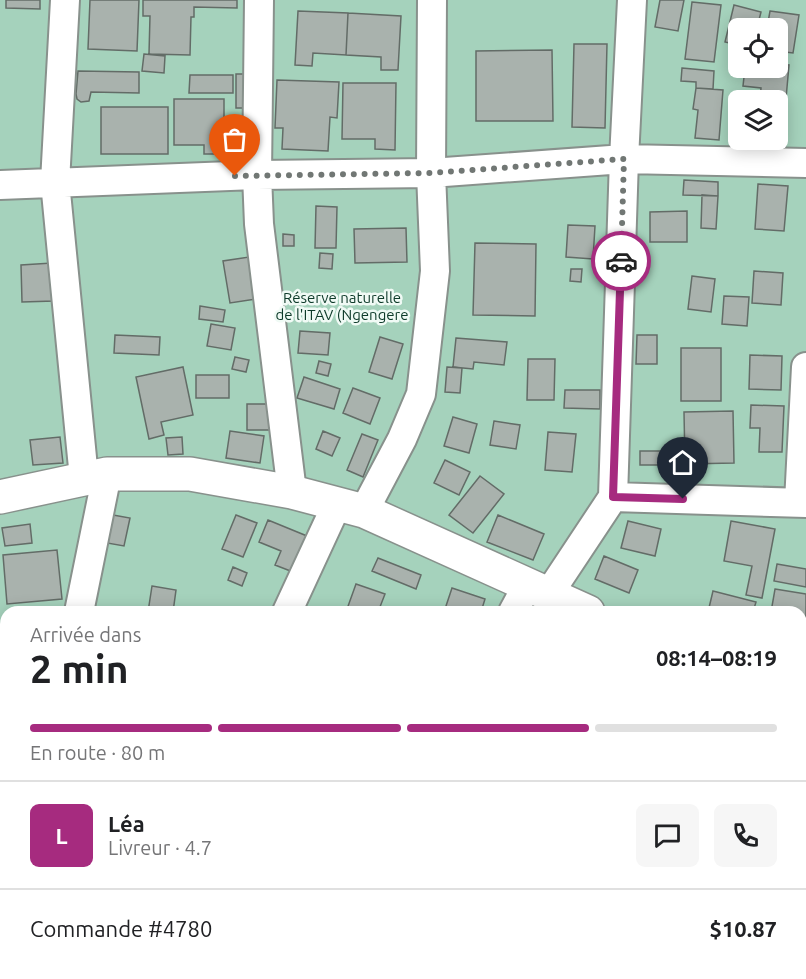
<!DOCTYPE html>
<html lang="fr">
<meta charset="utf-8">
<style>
:root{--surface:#fff;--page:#f6f6f6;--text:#202124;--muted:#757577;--line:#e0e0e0;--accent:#a62b7f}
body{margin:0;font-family:Ubuntu,sans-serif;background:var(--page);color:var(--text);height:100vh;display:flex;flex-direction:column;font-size:22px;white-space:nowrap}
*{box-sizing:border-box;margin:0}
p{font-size:20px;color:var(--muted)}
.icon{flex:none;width:33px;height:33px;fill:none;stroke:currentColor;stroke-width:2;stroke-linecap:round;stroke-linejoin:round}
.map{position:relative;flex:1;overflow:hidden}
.details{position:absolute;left:0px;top:606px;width:807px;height:374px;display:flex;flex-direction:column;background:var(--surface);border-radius:18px 18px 0 0;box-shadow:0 3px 15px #0003}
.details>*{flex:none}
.fabs{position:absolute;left:728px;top:18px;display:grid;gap:12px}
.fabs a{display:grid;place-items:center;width:60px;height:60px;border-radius:9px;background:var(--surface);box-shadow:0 3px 15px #0003;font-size:30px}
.pin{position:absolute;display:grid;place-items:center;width:51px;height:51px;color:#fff;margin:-62px -26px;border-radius:50% 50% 50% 0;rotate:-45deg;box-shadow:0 0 6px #0007}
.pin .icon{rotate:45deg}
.courier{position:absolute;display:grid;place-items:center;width:60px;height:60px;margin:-30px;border:4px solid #a62b7f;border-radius:50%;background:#fff;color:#222;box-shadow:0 2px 8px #0007}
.headline em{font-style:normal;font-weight:600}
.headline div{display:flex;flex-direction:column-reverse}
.headline{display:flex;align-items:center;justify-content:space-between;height:102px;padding:0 30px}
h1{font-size:39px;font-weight:600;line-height:45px}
.bar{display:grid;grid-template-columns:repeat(4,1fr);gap:9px 6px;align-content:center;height:72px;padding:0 30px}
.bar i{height:8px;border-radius:4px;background:var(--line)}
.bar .active{background:var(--accent)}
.bar p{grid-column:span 4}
.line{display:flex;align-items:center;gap:15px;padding:0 30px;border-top:2px solid var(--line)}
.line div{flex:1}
.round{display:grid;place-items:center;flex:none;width:63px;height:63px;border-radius:9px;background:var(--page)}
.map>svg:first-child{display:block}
.green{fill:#a5d2bc;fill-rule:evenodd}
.building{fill:#a9b2ad;stroke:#636c67;stroke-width:1.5}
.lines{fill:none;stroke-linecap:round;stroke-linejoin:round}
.minor-casing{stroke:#88918c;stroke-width:32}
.tertiary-casing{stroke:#88918c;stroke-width:36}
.minor{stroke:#fff;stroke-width:28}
.tertiary{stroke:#fff;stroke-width:33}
.done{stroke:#717774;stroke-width:6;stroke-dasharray:0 10.8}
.route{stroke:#a62b7f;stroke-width:8}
.labels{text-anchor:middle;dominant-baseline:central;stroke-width:5;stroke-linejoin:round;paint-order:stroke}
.park-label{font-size:15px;fill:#0d3a29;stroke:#f0faf5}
</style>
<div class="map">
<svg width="806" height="979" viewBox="0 0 806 979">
<rect width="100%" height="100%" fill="#e3ede8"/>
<!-- green -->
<path class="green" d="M 0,0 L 806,0 L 806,979 L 0,979 ZM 738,28 L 777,28 L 777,68 L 738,68 ZM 738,100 L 777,100 L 777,140 L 738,140 ZM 6,612 L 801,612 L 801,974 L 6,974 Z"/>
<!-- building -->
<path class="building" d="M 6,0 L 40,0 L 40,9 L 6,8 Z
M 90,0 L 139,0 L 137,51 L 88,49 Z
M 143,0 L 237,0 L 237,8 L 194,7 L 194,17 L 191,17 L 190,55 L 149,54 L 150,16 L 143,16 Z
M 660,0 L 684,0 L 678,31 L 655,27 Z
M 692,2 L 721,5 L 714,62 L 685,59 Z
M 734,5 L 761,12 L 757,28 L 738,28 L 738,45 L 725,42 Z
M 298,11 L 348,13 L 346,55 L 313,53 L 312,66 L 295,65 Z
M 770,11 L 799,15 L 793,53 L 777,51 L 777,28 L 767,28 Z
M 348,13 L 401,16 L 398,70 L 381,70 L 381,57 L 346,55 Z
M 574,44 L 607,44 L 605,128 L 572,127 Z
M 552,50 L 553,121 L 476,121 L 476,51 Z
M 144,54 L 165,56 L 164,73 L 142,71 Z
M 777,64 L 789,65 L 784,121 L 777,121 L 777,100 L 760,100 L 761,88 L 743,86 L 745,68 L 777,68 Z
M 682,68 L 714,71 L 713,89 L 696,88 L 696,82 L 681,81 Z
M 78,71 L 139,72 L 139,93 L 91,92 L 89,101 L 81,102 L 77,99 L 76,94 Z
M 236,74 L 254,74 L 254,108 L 236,108 Z
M 190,75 L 233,75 L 233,93 L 189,93 Z
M 277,80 L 339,82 L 337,118 L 330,117 L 328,151 L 282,149 L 283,128 L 275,128 Z
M 343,83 L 396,83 L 395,150 L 375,149 L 375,139 L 342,139 Z
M 696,88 L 723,90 L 719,140 L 695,138 L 698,110 L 693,109 Z
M 174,99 L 224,99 L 224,154 L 204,154 L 204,145 L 174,145 Z
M 101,107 L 168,107 L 168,154 L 101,154 Z
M 684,180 L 718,182 L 718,196 L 683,195 Z
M 758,184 L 788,186 L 784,231 L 755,229 Z
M 702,195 L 718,196 L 716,229 L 701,228 Z
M 316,206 L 337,207 L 336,248 L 315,248 Z
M 687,211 L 687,242 L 650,242 L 650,212 Z
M 568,225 L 595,226 L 593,259 L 566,257 Z
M 406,228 L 407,262 L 355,263 L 354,229 Z
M 283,234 L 294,235 L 294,246 L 283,246 Z
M 475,243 L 536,244 L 535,316 L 473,315 Z
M 320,253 L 333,254 L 332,269 L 319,268 Z
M 249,257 L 256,299 L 230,303 L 223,261 Z
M 52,263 L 54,301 L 22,302 L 21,265 Z
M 571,269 L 582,269 L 581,282 L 570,281 Z
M 754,271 L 783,273 L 781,305 L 752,303 Z
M 692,276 L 715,279 L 711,312 L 688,309 Z
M 724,296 L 749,297 L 747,326 L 722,324 Z
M 200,306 L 225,310 L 223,322 L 199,319 Z
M 211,324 L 235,328 L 231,350 L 207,346 Z
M 300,331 L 330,333 L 328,355 L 298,353 Z
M 115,335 L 160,337 L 159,355 L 114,353 Z
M 637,335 L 657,335 L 657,364 L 636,364 Z
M 380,337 L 403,344 L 392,379 L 369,372 Z
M 456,338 L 507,342 L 504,365 L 474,362 L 473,369 L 453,367 Z
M 681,348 L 721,348 L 721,401 L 681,401 Z
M 750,355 L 782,356 L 781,390 L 749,389 Z
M 235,357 L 249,360 L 246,372 L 232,369 Z
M 528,359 L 555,359 L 554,400 L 527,400 Z
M 319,361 L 331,364 L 328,376 L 316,373 Z
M 183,367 L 193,415 L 161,422 L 164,435 L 149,439 L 136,377 Z
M 447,367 L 462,368 L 460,393 L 445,392 Z
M 196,375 L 229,375 L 229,398 L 196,398 Z
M 304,377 L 340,389 L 334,409 L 297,398 Z
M 353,388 L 380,398 L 370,424 L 343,413 Z
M 565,390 L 600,390 L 600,409 L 564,408 Z
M 247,404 L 270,404 L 270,430 L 247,430 Z
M 751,405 L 784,406 L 782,452 L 759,452 L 760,428 L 750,428 Z
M 733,411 L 734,463 L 685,464 L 684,412 Z
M 453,417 L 477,424 L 469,453 L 444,446 Z
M 494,421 L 520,425 L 516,449 L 490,445 Z
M 230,431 L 264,436 L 260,463 L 226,458 Z
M 323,431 L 340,438 L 332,456 L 316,449 Z
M 548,432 L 576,434 L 572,472 L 545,470 Z
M 362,434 L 378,440 L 363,477 L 347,470 Z
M 60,437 L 63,463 L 33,465 L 30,440 Z
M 182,437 L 183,454 L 168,455 L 166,438 Z
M 640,451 L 678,451 L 678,465 L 640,465 Z
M 445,460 L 470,472 L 459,495 L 434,483 Z
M 480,476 L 504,494 L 473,533 L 449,515 Z
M 113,515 L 130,518 L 124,546 L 107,543 Z
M 236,515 L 257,523 L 243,557 L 222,549 Z
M 498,515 L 544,534 L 533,560 L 487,542 Z
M 268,520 L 307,536 L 293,572 L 275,565 L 281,551 L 259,542 Z
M 628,521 L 661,529 L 655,556 L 621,548 Z
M 731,521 L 775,529 L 762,598 L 746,595 L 752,566 L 724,561 Z
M 30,524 L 32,543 L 5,546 L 2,528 Z
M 57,550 L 62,599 L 7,604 L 3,555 Z
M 604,556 L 638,570 L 629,593 L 595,579 Z
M 378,558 L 421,575 L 416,589 L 372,571 Z
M 777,564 L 806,569 L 806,587 L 774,581 Z
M 233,567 L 247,573 L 242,586 L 228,580 Z
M 356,584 L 385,594 L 378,612 L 355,612 L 347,609 Z
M 152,586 L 176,590 L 173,612 L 148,612 Z
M 452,588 L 485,599 L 481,612 L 444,612 Z
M 775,589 L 806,594 L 806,636 L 801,635 L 801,612 L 771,612 Z
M 713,591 L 756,602 L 753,612 L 708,612 Z
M 0,627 L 6,628 L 6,657 L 0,656 Z
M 0,688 L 6,689 L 6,733 L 0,733 Z
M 0,841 L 6,842 L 6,886 L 0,885 Z
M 0,907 L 6,908 L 6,935 L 0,933 Z
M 126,974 L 159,974 L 157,979 L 138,979 Z
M 265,974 L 301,974 L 299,979 L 262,979 Z
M 395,974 L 415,974 L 424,979 L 404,979 Z
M 415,974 L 445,974 L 442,979 L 424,979 Z
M 677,974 L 703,974 L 700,979 L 674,979 Z"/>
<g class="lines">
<!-- minor casing -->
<g class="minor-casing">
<path id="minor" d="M 65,0 L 55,182 L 84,478
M 259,0 L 257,175 L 259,224 L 292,492
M 0,185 L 257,175 L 431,173 L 624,159 L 806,163
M 613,497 L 806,503
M 799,502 L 806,367
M 364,511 L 402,439 L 421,394 L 435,271 L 431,173 L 432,0
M 548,595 L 613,497 L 624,159 L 632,0
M 79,612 L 107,474
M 287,612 L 337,504
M 513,612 L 527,586
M 0,797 L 6,798
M 801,937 L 806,928
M 593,974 L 602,979
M 52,979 L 53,974
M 327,979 L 329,974
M 553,979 L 556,974
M 779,979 L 782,974"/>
</g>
<!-- tertiary casing -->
<g class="tertiary-casing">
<path id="tertiary" d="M 0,497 L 107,474 L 190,474 L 292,492 L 364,511 L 588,612
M 801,699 L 806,701"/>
</g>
<!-- minor -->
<use href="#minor" class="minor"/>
<!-- tertiary -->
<use href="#tertiary" class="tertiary"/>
</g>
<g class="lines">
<!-- done -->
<path class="done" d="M 235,176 L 431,173 L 624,159 L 621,261"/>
<!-- route -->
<path class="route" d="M 621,261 L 613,497 L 683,499"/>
</g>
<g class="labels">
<!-- park labels -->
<g class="park-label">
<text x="342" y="297">Réserve naturelle<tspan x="342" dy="17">de l'ITAV (Ngengere</tspan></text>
</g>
</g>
</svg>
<div class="fabs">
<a><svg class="icon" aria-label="locate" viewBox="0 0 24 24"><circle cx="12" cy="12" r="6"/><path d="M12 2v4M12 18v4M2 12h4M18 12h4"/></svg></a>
<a><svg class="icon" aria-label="layers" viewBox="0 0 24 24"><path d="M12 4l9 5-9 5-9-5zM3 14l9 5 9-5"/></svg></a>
</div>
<div class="pin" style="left:235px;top:176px;background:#ea580c"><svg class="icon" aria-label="bag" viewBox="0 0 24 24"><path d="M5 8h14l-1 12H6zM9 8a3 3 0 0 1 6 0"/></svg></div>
<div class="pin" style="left:683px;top:499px;background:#1f2937"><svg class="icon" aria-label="home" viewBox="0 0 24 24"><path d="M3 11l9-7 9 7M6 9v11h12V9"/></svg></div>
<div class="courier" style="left:621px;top:261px"><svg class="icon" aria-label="car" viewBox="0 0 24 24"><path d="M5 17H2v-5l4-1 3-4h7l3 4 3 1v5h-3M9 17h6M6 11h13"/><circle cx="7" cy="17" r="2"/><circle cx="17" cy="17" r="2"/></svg></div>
<section class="details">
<div class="headline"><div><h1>2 min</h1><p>Arrivée dans</p></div><em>08:14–08:19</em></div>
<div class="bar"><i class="active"></i><i class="active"></i><i class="active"></i><i></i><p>En route · 80 m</p></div>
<div class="line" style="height:108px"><b class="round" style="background:var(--accent);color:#fff">L</b><div><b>Léa</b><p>Livreur · 4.7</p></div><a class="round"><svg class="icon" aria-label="chat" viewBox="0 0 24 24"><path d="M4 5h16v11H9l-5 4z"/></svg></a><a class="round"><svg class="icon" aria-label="phone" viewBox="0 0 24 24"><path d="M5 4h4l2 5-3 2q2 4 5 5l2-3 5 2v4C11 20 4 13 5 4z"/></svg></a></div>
<div class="line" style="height:78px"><div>Commande #4780</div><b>$10.87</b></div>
</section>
</div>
